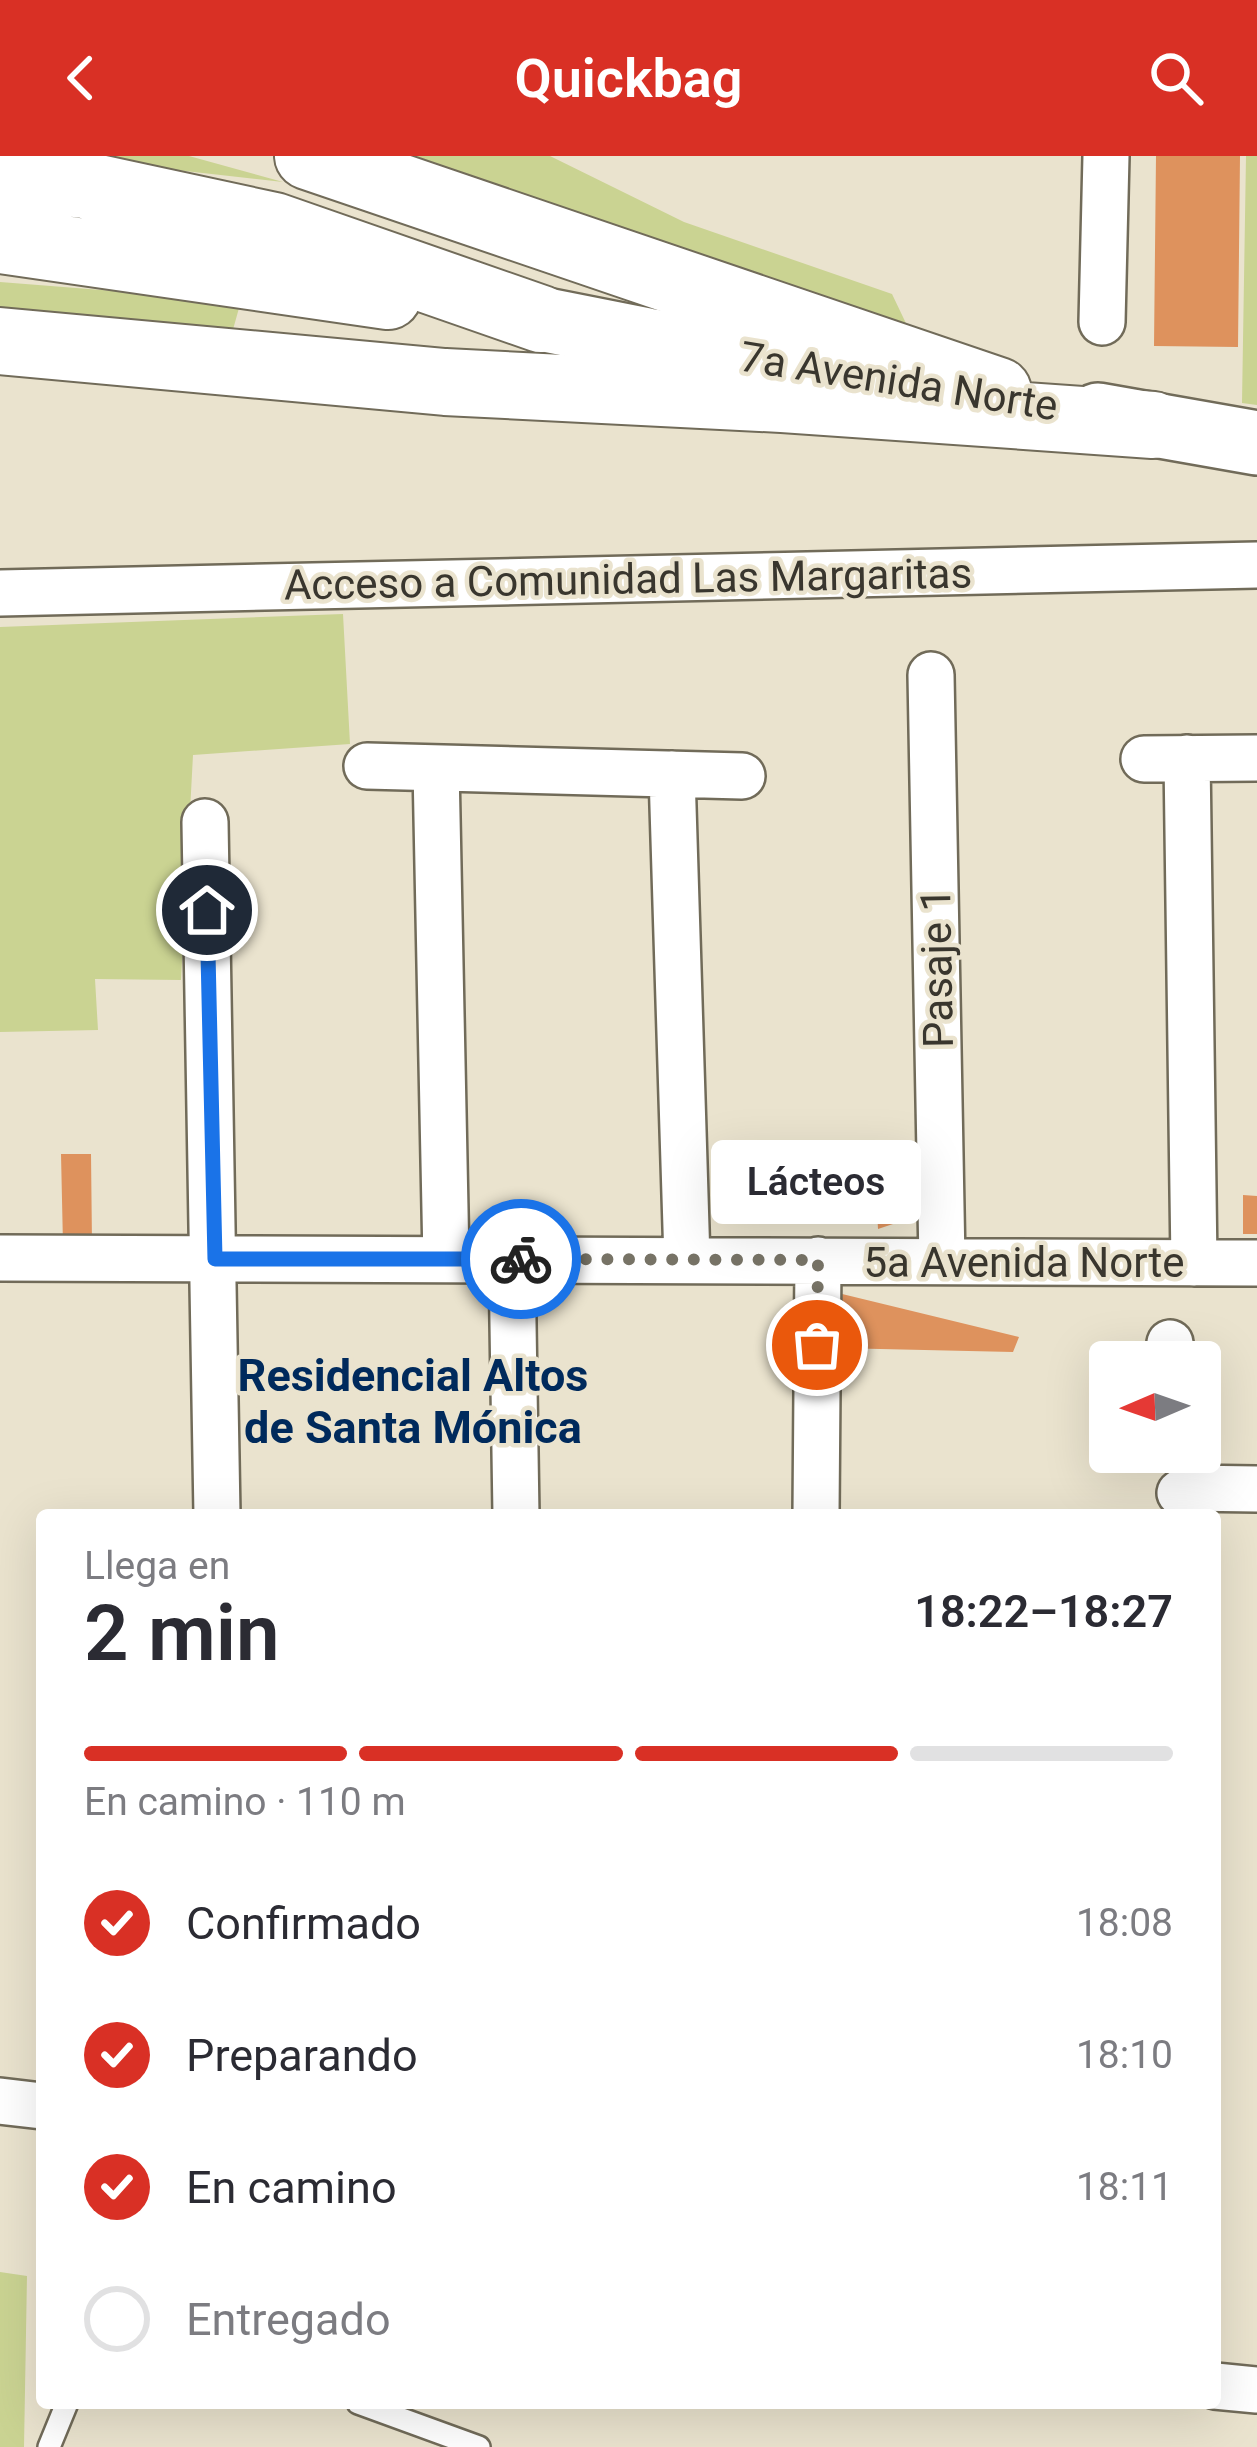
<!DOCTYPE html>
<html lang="es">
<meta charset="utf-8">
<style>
:root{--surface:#fff;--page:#f2f2f3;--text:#2b2b33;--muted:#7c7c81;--line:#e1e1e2;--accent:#d93025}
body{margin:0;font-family:Roboto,sans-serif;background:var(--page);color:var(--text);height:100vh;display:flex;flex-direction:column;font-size:45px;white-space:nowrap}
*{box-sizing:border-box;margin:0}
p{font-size:39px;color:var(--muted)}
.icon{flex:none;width:66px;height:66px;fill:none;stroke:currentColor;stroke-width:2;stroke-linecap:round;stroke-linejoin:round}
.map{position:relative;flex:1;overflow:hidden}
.details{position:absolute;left:36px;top:1353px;width:1185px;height:900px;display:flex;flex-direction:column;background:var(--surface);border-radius:12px;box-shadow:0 12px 48px #0002}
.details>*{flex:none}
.needle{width:78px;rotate:268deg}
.tools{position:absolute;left:1089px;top:1185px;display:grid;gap:24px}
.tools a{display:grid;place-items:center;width:132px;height:132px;border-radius:12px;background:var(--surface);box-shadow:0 12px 48px #0002;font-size:60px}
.pin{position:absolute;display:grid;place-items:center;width:102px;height:102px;color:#fff;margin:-51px;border:6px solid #fff;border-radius:50%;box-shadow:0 3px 12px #0007}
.courier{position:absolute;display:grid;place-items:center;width:120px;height:120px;margin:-60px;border:9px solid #1a73e8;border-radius:50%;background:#fff;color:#222;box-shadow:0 3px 15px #0007}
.bubble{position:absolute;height:84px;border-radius:12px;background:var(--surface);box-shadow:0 12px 48px #0002;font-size:39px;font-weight:600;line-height:84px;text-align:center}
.overview em{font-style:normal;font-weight:600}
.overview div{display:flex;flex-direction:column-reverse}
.overview{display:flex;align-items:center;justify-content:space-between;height:204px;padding:0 48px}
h1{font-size:78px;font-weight:600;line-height:90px}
.bar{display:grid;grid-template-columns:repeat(4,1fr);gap:18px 12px;align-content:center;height:144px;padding:0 48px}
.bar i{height:15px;border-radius:9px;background:var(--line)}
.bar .on{background:var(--accent)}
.bar p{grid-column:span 4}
ol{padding:0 48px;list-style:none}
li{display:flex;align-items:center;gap:36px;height:132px}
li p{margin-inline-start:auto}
li .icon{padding:12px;border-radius:50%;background:var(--accent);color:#fff;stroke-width:4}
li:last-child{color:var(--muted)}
li i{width:66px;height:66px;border:6px solid var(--line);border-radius:50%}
header{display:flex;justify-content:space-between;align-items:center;height:156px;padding:0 48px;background:var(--accent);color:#fff;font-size:54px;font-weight:600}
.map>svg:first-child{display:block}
.green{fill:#cad392}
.building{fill:#de925d}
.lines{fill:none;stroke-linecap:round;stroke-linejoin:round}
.lane-casing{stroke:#716b59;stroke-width:26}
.street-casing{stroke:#716b59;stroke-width:50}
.secondary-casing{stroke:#716b59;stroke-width:68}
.highway-casing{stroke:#716b59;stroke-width:70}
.lane{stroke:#fff;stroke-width:21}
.street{stroke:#fff;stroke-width:45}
.secondary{stroke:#fff;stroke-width:63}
.highway{stroke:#fff;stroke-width:66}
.done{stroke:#777366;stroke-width:12;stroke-dasharray:0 21.6}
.route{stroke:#1a73e8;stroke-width:15}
.labels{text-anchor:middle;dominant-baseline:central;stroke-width:9;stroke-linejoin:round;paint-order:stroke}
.street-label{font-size:42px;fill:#39362e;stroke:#eae3ce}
.neighbourhood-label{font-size:45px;font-weight:bold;fill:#002a5c;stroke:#eae3ce}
</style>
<header><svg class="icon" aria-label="back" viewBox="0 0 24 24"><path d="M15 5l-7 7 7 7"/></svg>Quickbag<svg class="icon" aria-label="search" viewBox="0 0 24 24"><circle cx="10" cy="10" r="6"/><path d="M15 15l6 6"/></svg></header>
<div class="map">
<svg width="1257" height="2291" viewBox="0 0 1257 2291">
<rect width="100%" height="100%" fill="#eae3ce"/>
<!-- green -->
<path class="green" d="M 52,0 L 189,0 L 283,26 Z
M 387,0 L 550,0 L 684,66 L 892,138 L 913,182 Z
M 1246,0 L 1257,0 L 1257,249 L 1242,247 Z
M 0,126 L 241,145 L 232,177 L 0,163 Z
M 343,458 L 350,588 L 193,599 L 181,824 L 95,823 L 98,874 L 0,876 L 0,471 Z
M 0,2116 L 27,2120 L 24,2291 L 0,2291 Z"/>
<!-- building -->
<path class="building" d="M 1156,0 L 1240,0 L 1238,191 L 1154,190 Z
M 61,998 L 91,998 L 92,1088 L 63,1089 Z
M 876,1035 L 916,1036 L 916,1050 L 908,1063 L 878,1073 Z
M 1243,1039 L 1257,1040 L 1257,1078 L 1243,1078 Z
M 838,1137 L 1019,1181 L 1013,1196 L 836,1192 Z"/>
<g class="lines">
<!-- lane casing -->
<g class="lane-casing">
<path id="lane" d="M 358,2247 L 479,2291
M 49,2291 L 67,2247"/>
</g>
<!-- street casing -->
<g class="street-casing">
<path id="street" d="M 1102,166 L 1106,0
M 0,437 L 1257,409
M 931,519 L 942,1105
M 1187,602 L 1194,1107
M 1144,603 L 1257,602
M 367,610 L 742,620
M 436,612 L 446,1103
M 672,618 L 687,1104
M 205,666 L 217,1359
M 0,1102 L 1257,1107
M 512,1103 L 516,1359
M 1170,1187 L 1172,1206
M 1180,1337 L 1187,1332 L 1257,1333
M 816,1359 L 818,1104
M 0,1945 L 42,1950
M 1215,2230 L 1257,2234"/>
</g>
<!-- secondary casing -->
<g class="secondary-casing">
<path id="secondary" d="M 541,163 L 647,184 L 911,227
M 1098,259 L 1257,287"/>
</g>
<!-- highway casing -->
<g class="highway-casing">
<path id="highway" d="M 308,0 L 998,235
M 0,20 L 84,29 L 274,70 L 541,163
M 0,84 L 388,140
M 0,185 L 445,226 L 782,243 L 1153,269"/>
</g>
<!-- lane -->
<use href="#lane" class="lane"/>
<!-- street -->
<use href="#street" class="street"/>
<!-- secondary -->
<use href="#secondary" class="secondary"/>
<!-- highway -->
<use href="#highway" class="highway"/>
</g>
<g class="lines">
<!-- done -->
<path class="done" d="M 521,1103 L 818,1104 L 817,1189"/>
<!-- route -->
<path class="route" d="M 207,754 L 215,1103 L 521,1103"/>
</g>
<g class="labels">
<!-- street labels -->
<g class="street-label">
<text transform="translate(899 225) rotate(9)">7a Avenida Norte</text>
<text transform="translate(628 423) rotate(-1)">Acceso a Comunidad Las Margaritas</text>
<text transform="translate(937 812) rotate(-91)">Pasaje 1</text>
<text x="1024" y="1106">5a Avenida Norte</text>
</g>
<!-- neighbourhood labels -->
<g class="neighbourhood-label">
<text x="413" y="1219">Residencial Altos<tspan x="413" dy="52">de Santa Mónica</tspan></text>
</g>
</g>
</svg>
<div class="tools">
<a><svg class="needle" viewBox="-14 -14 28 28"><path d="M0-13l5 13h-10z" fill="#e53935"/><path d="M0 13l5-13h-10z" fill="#7c7c81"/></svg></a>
</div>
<div class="pin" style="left:817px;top:1189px;background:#ea580c"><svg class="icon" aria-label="bag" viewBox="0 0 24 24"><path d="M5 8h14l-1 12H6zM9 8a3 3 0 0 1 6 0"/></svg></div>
<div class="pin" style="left:207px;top:754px;background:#1f2937"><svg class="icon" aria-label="home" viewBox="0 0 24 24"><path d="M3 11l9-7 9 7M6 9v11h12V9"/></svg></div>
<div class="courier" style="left:521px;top:1103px"><svg class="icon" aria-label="bike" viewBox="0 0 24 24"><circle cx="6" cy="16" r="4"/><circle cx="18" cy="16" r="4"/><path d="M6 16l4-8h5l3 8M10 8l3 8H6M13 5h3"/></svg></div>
<div class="bubble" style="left:711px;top:984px;width:210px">Lácteos</div>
<section class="details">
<div class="overview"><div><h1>2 min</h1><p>Llega en</p></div><em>18:22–18:27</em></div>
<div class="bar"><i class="on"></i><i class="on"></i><i class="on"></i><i></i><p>En camino · 110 m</p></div>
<ol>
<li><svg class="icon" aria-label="check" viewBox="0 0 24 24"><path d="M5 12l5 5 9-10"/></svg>Confirmado<p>18:08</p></li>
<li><svg class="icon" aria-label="check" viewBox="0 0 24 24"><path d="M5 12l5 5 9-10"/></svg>Preparando<p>18:10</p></li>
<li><svg class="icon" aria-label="check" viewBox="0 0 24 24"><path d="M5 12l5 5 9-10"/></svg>En camino<p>18:11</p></li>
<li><i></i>Entregado</li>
</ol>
</section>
</div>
